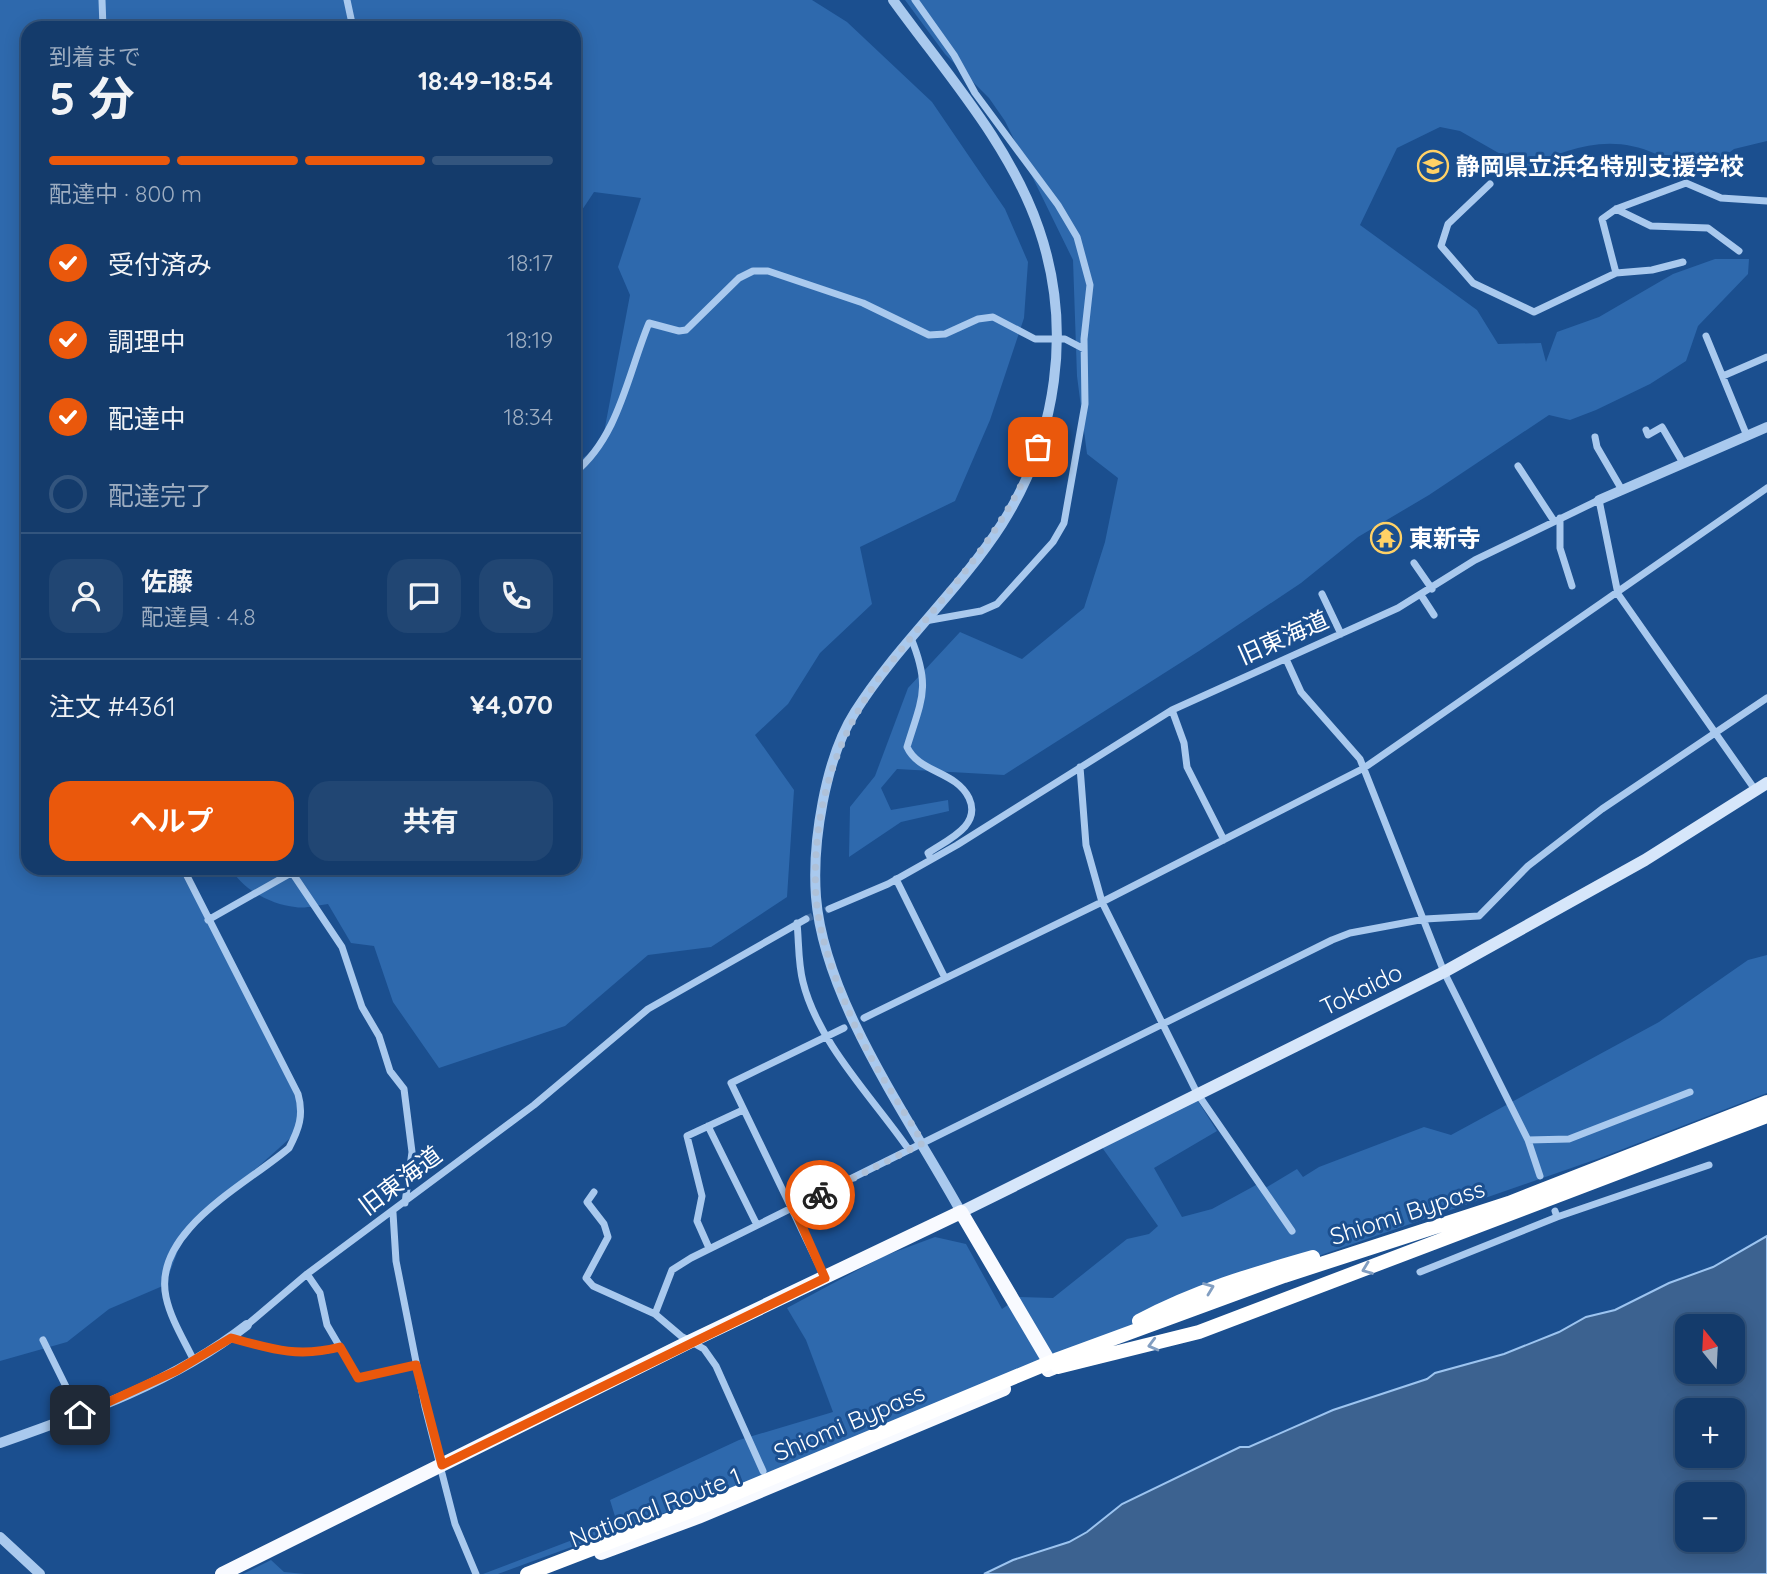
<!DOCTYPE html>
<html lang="ja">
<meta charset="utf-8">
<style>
:root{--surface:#143b6b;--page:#214673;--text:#f1f3f6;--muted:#9dadc1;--line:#33557e;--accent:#ea580c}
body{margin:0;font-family:Quicksand,"Noto Sans JP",sans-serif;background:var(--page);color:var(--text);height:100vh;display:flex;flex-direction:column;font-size:26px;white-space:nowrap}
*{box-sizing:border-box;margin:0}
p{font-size:23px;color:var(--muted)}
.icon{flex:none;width:38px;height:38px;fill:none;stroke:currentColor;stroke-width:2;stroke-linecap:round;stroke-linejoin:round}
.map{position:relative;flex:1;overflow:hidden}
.panel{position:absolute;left:21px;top:21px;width:560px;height:854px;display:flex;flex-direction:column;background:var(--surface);border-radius:21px;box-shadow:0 4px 18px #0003,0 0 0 2px var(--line)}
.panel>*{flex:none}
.needle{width:46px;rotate:342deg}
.buttons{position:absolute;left:1675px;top:1314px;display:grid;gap:14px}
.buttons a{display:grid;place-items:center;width:70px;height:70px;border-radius:14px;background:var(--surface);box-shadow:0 4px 18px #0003,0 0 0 2px var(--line);font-size:35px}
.pin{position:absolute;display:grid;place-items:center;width:60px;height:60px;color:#fff;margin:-30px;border-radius:14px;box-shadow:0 4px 10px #0006}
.courier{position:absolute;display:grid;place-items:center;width:70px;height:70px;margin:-35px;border:5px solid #ea580c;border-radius:50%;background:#fff;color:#222;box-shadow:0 2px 9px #0007}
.head em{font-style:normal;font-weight:700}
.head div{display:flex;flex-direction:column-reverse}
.head{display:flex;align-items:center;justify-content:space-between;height:119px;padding:0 28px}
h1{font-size:46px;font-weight:700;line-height:52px}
.bar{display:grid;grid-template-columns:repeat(4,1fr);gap:10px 7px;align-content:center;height:84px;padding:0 28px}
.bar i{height:9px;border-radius:5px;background:var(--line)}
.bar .current{background:var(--accent)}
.bar p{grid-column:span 4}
.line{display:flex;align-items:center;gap:18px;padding:0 28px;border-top:2px solid var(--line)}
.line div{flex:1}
.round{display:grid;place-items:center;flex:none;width:74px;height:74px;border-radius:21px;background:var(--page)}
ol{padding:0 28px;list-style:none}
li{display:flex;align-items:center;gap:21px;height:77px}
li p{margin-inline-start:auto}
li .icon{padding:7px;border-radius:50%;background:var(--accent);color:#fff;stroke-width:4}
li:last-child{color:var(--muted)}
li i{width:38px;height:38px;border:4px solid var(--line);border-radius:50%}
.action{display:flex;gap:14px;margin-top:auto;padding:14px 28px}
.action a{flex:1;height:80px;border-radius:21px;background:var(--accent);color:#fff;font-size:28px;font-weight:700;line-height:80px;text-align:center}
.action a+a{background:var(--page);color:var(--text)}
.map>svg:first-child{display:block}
.green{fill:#2e69ad}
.water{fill:#3c6290;stroke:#9cc4f0;stroke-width:2;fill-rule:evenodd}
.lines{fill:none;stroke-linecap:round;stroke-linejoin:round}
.minor-tunnel{stroke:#3d69a0;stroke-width:7;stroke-dasharray:7 3.5;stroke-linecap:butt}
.minor{stroke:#a9c9ee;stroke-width:7}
.tertiary{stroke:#a9c9ee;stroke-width:10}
.secondary{stroke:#d6e6fa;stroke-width:12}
.trunk{stroke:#f8faff;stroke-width:14}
.motorway{stroke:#fff;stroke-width:14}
.oneway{stroke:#829ec1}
.done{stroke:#afc1d8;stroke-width:7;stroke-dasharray:0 12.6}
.route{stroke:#ea580c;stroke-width:9}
.labels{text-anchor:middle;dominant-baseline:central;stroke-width:6;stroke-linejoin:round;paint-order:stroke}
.poi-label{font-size:24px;font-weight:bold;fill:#fff;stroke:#1b4f8f;text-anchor:start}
.street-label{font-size:24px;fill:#fff;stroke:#1b4f8f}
</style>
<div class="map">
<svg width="1767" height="1574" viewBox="0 0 1767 1574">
<rect width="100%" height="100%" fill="#1b4f8f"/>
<!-- green -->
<path class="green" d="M 0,0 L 812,0 L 847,22 L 932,102 L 1005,209 L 1028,262 L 1024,318 L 990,420 L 955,501 L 860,547 L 872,604 L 820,653 L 788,704 L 755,735 L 794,790 L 787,897 L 711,947 L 648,955 L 565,1026 L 439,1068 L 393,1002 L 374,946 L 351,943 L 328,904 C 318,905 305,909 295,907 C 272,905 241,889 231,868 L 574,868 L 574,465 L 602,443 L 630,295 L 618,267 L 641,198 L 594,192 L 574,222 L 574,28 L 28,28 L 28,868 L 185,868 L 300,1101 L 297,1132 L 185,1232 L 165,1285 L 109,1309 L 67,1342 L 0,1361 Z
M 905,0 L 1767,0 L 1767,141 L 1734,149 L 1700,174 C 1682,171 1672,162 1656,154 C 1609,133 1569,148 1525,168 L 1460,131 L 1440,127 L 1397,148 L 1360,225 L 1477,310 L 1498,344 L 1541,343 L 1546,362 L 1557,332 L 1599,317 L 1673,274 L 1715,259 L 1749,259 L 1748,274 L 1698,326 L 1686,361 L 1650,384 L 1596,410 L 1570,420 L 1549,415 L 1429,495 L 1358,537 L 1301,583 L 1199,651 L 1004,775 L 897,769 L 881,788 L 891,810 L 948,800 L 949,811 L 901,822 L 849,857 L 850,807 L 875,776 L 908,688 L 960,632 L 1022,659 L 1084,608 L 1105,542 L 1118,478 L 1087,454 L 1077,376 L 1073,260 L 1005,121 L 989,98 L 945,54 Z
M 1767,955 L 1767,1093 L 1600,1158 L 1209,1294 L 754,1480 L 498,1574 L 483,1574 L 617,1523 L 610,1500 L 739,1440 L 833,1412 L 806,1340 L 787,1308 L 884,1256 L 935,1237 L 966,1244 L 1002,1309 L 1019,1297 L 1053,1298 L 1127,1239 L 1149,1234 L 1158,1226 L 1101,1146 L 1196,1098 L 1217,1131 L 1154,1168 L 1182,1217 L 1212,1209 L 1256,1185 L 1267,1187 L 1297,1169 L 1303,1177 L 1319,1167 L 1424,1127 L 1451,1135 L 1659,1022 L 1748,960 Z
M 271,1560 L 284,1572 L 305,1574 L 243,1574 Z"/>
<!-- water -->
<path class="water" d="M 1767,1236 L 1767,1574 L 984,1574 L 1013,1560 L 1069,1542 L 1087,1532 L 1122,1504 L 1240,1447 L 1249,1447 L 1333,1410 L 1427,1379 L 1435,1373 L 1504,1354 L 1559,1332 L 1586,1317 L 1615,1310 L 1669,1283 L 1713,1267 ZM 1687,1326 L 1732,1326 L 1732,1372 L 1687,1372 ZM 1687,1410 L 1732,1410 L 1732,1456 L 1687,1456 ZM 1687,1494 L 1732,1494 L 1732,1540 L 1687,1540 Z"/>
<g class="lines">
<!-- minor-tunnel -->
<path class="minor-tunnel" d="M 806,919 L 829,909"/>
<!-- minor -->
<path class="minor" d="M 102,0 L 103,28
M 347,0 L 353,28
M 915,0 L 954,55 L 975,93 L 1058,205 L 1077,237 L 1090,285 L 1084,339 L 1085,404 L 1064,523 L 1053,542 L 997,604 L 981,611 L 925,621
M 1490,184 L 1448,224 L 1441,246 L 1473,283 L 1534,312 L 1616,273 L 1602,219 L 1616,209 L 1686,183 L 1721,198 L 1767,201
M 1616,209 L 1651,226 L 1708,228 L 1739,251
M 1616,273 L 1652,270 L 1683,262
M 1706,336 L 1747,436
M 1723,376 L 1767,357
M 1646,430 L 1648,435 L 1662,427 L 1683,463
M 1595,437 L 1597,447 L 1622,490
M 1518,466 L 1554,521
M 574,473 C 619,437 628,373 649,323 L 679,331 L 686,330 L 739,278 L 753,271 L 768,271 L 863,303 L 929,335 L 945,334 L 978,319 L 993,317 L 1035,339 L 1065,339 L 1084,349
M 1560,518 L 1560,548 L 1572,586
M 1414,563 L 1432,589
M 1322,594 L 1341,634
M 1421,595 L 1434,615
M 911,638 C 931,687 922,698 907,747 C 919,773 956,771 969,798 C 982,826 947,840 928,853 L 931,859
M 1286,659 L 1301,692 L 1360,759 L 1444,972 L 1528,1140 L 1540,1176
M 1172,710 L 1184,743 L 1187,767 L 1224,840
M 1080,767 L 1086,845 L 1102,902 L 1197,1093 L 1292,1231
M 183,868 L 298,1094 C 304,1115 299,1129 289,1148 C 246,1185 152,1231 166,1297 C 171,1320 184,1340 194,1361
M 289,868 L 342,947 L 362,1007 L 379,1036 L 390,1071 L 404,1089 L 412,1152 L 405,1203
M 896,879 L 945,978
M 829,909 L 888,884 L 957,845 L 1172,710 L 1398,608 L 1475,560 L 1599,500 L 1618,594 L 1756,791
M 208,920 L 291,873
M 797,923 C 799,942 798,963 803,982 C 818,1043 873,1098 909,1150
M 864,1018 L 1102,902 L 1364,768 L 1767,488
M 708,1126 L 757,1225
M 1528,1140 L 1569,1139 L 1690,1092
M 594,1192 L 587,1202 L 604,1224 L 608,1237 L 586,1278 L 593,1286 L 655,1314 L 681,1336 L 704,1349 L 716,1366 L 763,1471
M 393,1213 L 396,1261 L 425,1407 L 455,1524 L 476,1574
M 1557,1217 L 1709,1165
M 709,1248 L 697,1221 L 702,1196 L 687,1136 L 743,1110
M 1420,1272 L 1557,1217 L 1555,1211
M 307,1274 L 320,1293 L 327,1325 L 358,1378 L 416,1365
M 825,1278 L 731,1083 L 844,1028
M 655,1314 L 672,1270 L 691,1258 L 1332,940 L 1350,933 L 1425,919 L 1479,916 L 1528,866 L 1602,809 L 1767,698
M 247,1325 L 307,1274 L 534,1105 L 648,1009 L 806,919
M 231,1338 C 271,1349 298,1358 340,1347
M 43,1340 L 80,1415"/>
<!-- tertiary -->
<path class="tertiary" d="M 893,0 C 945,72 1010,144 1039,229 C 1073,328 1057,437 1002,524 C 959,591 897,645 855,712 C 825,759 812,843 816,897 C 824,1001 911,1121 961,1212
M 1599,500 L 1767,427
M 0,1443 C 86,1413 174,1382 247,1325
M 0,1537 L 40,1574"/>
<!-- secondary -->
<path class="secondary" d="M 961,1212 L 1444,972 L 1645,860 L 1767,783"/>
<!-- trunk -->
<path class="trunk" d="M 601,1553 L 698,1517 L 1004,1389
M 222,1574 L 689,1342 L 961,1212 L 1053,1368 L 1048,1370"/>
<!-- motorway -->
<path class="motorway" d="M 1139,1321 C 1195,1291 1253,1274 1313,1257
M 1058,1367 L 1199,1332 L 1767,1116
M 527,1574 L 717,1501 L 1058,1359 L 1284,1276 L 1509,1203 L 1767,1102"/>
</g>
<!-- one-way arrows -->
<defs><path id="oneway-chevron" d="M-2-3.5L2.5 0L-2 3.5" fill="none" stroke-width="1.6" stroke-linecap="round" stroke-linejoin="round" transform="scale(1.75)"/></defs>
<g class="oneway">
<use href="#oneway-chevron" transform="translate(1367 1269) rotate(159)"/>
<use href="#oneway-chevron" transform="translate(1209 1288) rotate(-21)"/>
<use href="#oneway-chevron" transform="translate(1153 1345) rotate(165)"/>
</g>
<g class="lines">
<!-- done -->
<path class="done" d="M 820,1195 L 923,1143 C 901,1105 874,1068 856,1028 C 839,989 819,940 816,897 C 811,811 836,732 889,665 C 946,592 1004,536 1038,447"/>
<!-- route -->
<path class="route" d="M 80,1415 L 176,1371 L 231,1338 C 271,1349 298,1358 340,1347 L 358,1378 L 416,1365 L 442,1465 L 825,1278 L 794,1208 L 820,1195"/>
</g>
<!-- icons -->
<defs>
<g id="school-ring" transform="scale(1.575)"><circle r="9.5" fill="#1b4f8f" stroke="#ffd166" stroke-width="1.5"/><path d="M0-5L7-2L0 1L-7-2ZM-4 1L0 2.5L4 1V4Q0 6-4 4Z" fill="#ffd166"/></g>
<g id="temple-ring" transform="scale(1.575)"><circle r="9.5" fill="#1b4f8f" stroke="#ffd166" stroke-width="1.5"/><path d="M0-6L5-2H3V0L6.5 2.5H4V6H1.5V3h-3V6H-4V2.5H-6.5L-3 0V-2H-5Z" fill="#ffd166"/></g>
</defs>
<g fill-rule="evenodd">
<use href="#school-ring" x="1433" y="166"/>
<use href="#temple-ring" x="1386" y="538"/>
</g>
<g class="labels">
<!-- poi labels -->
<g class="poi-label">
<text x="1456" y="166">静岡県立浜名特別支援学校</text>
<text x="1409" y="538">東新寺</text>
</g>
<!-- street labels -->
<g class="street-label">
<text transform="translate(1283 637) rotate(-24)">旧東海道</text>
<text transform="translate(1361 989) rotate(-26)">Tokaido</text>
<text transform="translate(400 1180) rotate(-37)">旧東海道</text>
<text transform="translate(1407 1212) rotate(-18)">Shiomi Bypass</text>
<text transform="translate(849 1422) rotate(-23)">Shiomi Bypass</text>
<text transform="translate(655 1507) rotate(-21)">National Route 1</text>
</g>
</g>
</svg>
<div class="buttons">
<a><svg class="needle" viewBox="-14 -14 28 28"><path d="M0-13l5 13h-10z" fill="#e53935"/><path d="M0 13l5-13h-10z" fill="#9dadc1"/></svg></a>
<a>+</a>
<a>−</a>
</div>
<div class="pin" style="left:1038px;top:447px;background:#ea580c"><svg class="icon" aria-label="bag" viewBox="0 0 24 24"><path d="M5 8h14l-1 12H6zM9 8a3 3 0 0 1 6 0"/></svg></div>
<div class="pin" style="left:80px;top:1415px;background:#1f2937"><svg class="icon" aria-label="home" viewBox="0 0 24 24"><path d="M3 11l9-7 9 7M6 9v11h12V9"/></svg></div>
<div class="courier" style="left:820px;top:1195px"><svg class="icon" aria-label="bike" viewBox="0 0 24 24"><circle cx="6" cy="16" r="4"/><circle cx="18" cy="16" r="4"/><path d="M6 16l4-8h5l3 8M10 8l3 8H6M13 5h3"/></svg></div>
<section class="panel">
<div class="head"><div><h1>5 分</h1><p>到着まで</p></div><em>18:49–18:54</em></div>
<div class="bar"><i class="current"></i><i class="current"></i><i class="current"></i><i></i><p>配達中 · 800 m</p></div>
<ol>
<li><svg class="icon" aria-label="check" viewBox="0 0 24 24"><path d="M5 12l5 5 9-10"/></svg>受付済み<p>18:17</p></li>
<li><svg class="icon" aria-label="check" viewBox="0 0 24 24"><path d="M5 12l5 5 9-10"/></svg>調理中<p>18:19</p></li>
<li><svg class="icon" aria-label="check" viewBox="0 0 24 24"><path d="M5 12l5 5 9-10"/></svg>配達中<p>18:34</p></li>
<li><i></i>配達完了</li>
</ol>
<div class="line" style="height:126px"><a class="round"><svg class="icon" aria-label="person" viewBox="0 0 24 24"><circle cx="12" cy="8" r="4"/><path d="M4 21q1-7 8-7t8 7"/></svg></a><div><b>佐藤</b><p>配達員 · 4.8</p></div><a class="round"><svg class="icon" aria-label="chat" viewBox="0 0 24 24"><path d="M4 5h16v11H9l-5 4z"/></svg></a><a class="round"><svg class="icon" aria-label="phone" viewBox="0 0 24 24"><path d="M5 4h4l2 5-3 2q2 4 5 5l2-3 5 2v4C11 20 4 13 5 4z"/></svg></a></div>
<div class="line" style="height:91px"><div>注文 #4361</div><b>¥4,070</b></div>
<div class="action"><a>ヘルプ</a><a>共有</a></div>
</section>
</div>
